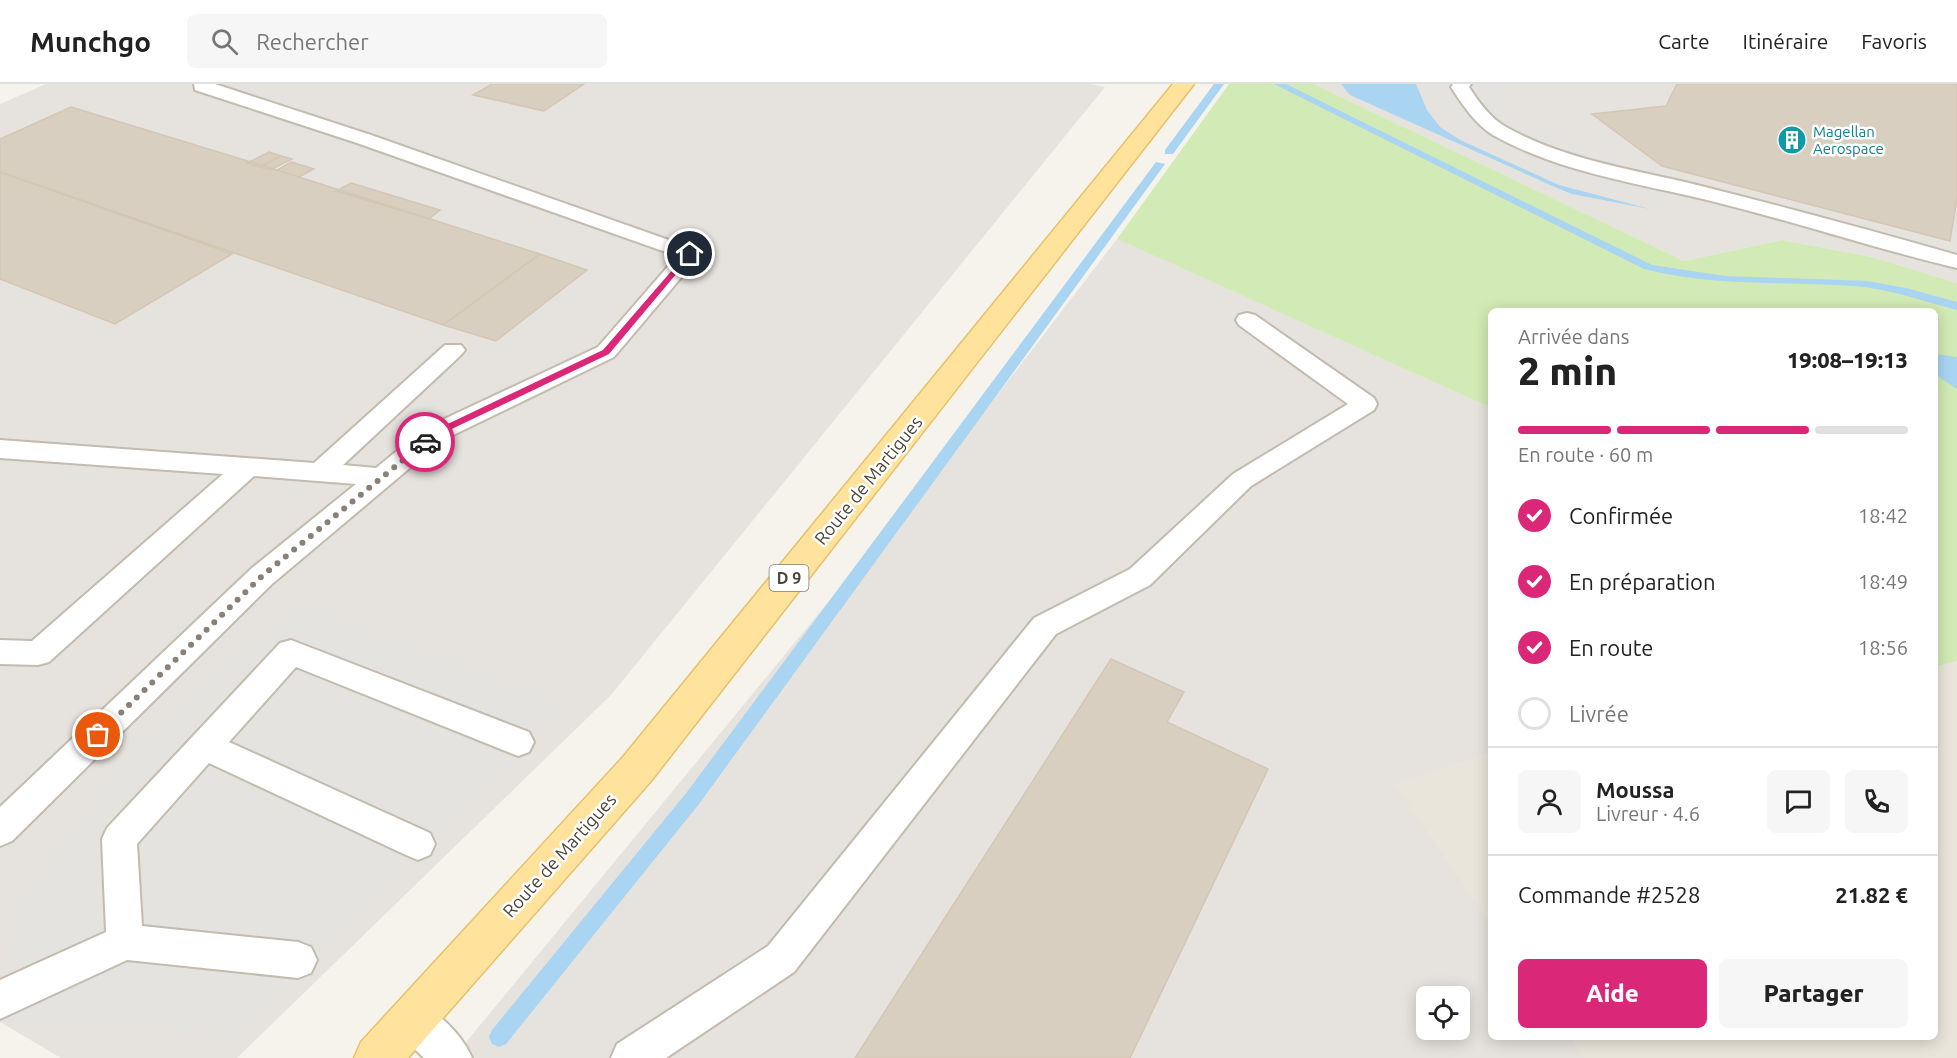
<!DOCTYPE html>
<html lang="fr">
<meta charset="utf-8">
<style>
:root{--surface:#fff;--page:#f6f6f6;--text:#222;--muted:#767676;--line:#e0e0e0;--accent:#db2777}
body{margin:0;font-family:Ubuntu,sans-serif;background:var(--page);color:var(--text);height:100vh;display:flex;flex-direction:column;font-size:22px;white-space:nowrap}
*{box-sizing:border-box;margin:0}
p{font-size:20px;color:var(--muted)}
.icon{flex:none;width:33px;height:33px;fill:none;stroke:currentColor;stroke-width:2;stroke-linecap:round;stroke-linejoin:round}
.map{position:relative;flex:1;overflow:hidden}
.side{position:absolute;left:1488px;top:224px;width:450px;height:732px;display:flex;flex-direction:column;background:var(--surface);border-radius:9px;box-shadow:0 3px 15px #0003}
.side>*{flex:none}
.tools{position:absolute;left:1416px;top:902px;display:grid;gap:12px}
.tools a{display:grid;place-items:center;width:54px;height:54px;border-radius:9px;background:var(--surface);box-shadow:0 3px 15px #0003;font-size:30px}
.pin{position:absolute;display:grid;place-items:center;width:51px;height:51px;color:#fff;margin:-26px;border:3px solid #fff;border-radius:50%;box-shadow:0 2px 6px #0007}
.courier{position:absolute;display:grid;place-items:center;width:60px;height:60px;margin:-30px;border:4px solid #db2777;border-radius:50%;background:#fff;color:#222;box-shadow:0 2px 8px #0007}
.head em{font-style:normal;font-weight:800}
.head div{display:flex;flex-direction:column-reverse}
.head{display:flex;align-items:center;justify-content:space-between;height:102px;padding:0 30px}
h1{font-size:39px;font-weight:800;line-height:45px}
.bar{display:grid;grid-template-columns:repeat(4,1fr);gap:9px 6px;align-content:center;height:72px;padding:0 30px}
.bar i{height:8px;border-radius:4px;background:var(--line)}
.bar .active{background:var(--accent)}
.bar p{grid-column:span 4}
.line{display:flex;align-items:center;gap:15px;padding:0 30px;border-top:2px solid var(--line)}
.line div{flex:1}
.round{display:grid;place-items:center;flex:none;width:63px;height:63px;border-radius:9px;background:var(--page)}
ol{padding:0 30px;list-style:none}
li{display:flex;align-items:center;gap:18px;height:66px}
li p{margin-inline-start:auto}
li .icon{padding:6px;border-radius:50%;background:var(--accent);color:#fff;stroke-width:4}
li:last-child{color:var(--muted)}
li i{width:33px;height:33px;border:3px solid var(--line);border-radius:50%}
.cta{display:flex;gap:12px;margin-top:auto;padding:12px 30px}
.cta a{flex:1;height:69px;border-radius:9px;background:var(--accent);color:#fff;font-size:24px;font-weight:800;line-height:69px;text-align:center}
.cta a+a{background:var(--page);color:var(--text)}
header{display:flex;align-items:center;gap:36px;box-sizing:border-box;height:84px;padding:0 30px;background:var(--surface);border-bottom:2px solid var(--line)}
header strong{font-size:28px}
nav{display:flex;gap:33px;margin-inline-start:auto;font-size:21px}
.search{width:420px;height:54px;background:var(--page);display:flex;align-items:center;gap:15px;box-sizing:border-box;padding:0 21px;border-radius:9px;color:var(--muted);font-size:22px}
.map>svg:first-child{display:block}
.residential{fill:#eae5da}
.industrial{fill:#e6e2dd;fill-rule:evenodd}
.green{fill:#d2eab5}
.parking{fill:#e5e3e0}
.water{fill:#a9d4f2}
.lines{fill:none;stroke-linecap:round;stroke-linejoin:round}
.stream{fill:#a9d4f2;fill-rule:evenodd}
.building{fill:#d8cfc1;stroke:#d3c7b4;stroke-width:1.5}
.lane-casing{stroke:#c2bbae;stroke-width:4}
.primary-casing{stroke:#e6c16a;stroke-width:3}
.lane{fill:#fff;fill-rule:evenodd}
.primary{fill:#ffe39c;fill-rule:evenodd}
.route{fill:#db2777}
.done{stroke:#878178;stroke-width:6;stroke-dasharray:0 10.8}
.labels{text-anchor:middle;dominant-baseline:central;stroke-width:5;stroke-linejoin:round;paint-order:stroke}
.far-culture-label{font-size:15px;fill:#0d838f;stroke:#fff;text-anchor:start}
.shield{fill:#fff;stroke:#817c74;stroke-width:1.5}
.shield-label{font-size:16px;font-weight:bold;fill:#4b4439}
.street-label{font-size:18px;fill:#4b4439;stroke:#fff}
</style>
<header>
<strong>Munchgo</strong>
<div class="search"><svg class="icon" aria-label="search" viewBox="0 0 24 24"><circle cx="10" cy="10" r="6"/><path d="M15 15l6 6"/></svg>Rechercher</div>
<nav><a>Carte</a><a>Itinéraire</a><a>Favoris</a></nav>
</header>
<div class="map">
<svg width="1957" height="974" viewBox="0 0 1957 974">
<rect width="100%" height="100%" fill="#f6f3ec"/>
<!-- residential -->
<path class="residential" d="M 1957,577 L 1957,974 L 1586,974 L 1571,953 L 1935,952 L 1935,583 Z
M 1491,669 L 1491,839 L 1394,701 Z"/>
<!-- industrial -->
<path class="industrial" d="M 46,0 L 1091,0 L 1105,3 L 611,611 L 237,974 L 61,974 L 0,938 L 0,20 Z
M 1314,0 L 1957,0 L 1957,199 L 1872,173 L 1782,156 L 1684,177 Z
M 1117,155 L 1491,324 L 1491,669 L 1395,701 L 1491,839 L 1491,952 L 1571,953 L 1586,974 L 453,974 L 982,331 ZM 1426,912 L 1460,912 L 1460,945 L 1426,945 Z"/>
<!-- green -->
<path class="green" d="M 1229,0 L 1314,0 L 1684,177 L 1782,156 L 1872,173 L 1957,199 L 1957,577 L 1935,583 L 1935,226 L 1491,226 L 1491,324 L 1117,155 Z"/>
<!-- parking -->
<path class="parking" d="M 1427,0 L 1505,0 L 1502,9 L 1518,28 L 1542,43 L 1587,62 L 1627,71 L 1615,89 L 1665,100 L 1664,122 L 1571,98 L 1468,55 L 1428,11 Z
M 297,513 L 574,618 L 240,956 L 8,940 L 6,878 L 15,820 L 120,671 Z"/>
<!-- water -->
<path class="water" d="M 1341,0 L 1416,0 L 1427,26 L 1440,43 L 1460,56 L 1559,101 L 1650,125 L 1572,110 L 1557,104 L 1350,11 Z
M 1935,270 L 1957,273 L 1957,305 L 1935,290 Z"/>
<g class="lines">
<!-- stream -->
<path class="stream" d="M 1214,0 L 1224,0 L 1173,70 L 1165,70 L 1165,66 Z
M 1274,0 L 1286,0 L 1652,181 L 1725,192 L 1867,197 L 1906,204 L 1957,218 L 1957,226 C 1923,217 1890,205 1854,202 C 1782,197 1715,203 1644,185 Z
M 1156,78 L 1165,80 L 699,720 L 506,960 L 499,963 L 492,960 L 489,953 L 492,946 L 687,708 Z"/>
</g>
<!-- building -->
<path class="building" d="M 492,0 L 584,0 L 544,27 L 473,11 Z
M 1677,0 L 1957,0 L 1957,114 L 1950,157 L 1662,82 L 1592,30 L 1666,22 Z
M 71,23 L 277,86 L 540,170 L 443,241 L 0,88 L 0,55 Z
M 269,68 L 281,72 L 260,83 L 247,79 Z
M 281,72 L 292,75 L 270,86 L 260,83 Z
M 291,78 L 314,85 L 299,93 L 277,86 Z
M 0,88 L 232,170 L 115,240 L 0,195 Z
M 351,99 L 440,126 L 429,135 L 336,107 Z
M 540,170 L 587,186 L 496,257 L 443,241 Z
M 1111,575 L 1184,608 L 1167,638 L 1268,685 L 1130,974 L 855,974 Z"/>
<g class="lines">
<!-- lane casing -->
<g class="lane-casing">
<path id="lane" d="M 194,0 L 215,0 L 371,51 L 697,166 L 701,170 L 614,273 L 443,356 L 272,500 L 12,757 L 0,762 L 0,723 L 252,484 L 356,400 L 254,392 L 49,578 L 38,581 L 0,580 L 0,556 L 32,557 L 223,390 L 0,374 L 0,356 L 314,379 L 445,261 L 461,261 L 465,266 L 461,271 L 343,381 L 376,384 L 425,344 L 598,263 L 677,172 L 357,59 L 195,6 Z
M 1453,0 L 1471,0 L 1469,3 C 1478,17 1490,34 1506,43 C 1563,75 1630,85 1693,100 C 1781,122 1869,146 1957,171 L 1957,184 C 1877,165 1799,139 1719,119 C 1644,100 1562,90 1493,51 C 1475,40 1462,20 1451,3 Z
M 1247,229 L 1255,231 L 1374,314 L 1377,320 L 1374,326 L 1251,402 L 1150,501 L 1056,550 L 794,888 L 666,974 L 611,974 L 617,960 L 768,862 L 1034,534 L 1130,485 L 1233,390 L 1348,320 L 1239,241 L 1236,236 L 1239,231 Z
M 291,556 L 529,648 L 534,658 L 529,668 L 518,672 L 296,583 L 229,658 L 430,749 L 435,760 L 430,771 L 418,776 L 406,771 L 209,679 L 137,760 L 142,842 L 298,858 L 311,863 L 317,876 L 311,889 L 298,894 L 127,876 L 0,935 L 0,896 L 106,848 L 102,755 L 107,744 L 280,559 Z
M 412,916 C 436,925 462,950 472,974 L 424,974 L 398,949 L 393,935 L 398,921 Z"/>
</g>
<!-- primary casing -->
<g class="primary-casing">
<path id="primary" d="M 1173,0 L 1194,0 L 651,697 L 408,974 L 354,974 L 361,958 L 623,673 Z"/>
</g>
<!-- lane -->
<use href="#lane" class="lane"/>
<!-- primary -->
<use href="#primary" class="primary"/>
</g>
<!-- route -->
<path class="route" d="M 687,169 L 693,170 L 609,270 L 437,352 L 428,360 L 421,360 L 421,356 L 431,348 L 603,266 Z"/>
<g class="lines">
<!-- done -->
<path class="done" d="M 98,651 L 262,492 L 425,358"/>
</g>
<!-- icons -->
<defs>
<g id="building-disc" transform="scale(1.5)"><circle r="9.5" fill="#0f9aa8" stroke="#fff"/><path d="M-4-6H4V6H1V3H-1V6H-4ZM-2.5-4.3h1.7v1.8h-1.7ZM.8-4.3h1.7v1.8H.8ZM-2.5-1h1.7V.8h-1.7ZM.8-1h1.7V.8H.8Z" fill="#fff"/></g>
</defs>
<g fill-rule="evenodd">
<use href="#building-disc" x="1792" y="56"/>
</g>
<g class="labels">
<!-- far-culture labels -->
<g class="far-culture-label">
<text x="1813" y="47">Magellan<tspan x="1813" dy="17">Aerospace</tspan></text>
</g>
<!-- shield labels -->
<rect class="shield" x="769.5" y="481" width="39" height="26" rx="4.5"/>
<g class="shield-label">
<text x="789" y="494">D 9</text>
</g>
<!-- street labels -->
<g class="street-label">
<text transform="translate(868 396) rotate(-51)">Route de Martigues</text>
<text transform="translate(559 771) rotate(-48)">Route de Martigues</text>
</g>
</g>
</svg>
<div class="tools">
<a><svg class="icon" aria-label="locate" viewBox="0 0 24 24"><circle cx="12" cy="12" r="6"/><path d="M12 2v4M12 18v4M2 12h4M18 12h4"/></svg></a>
</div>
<div class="pin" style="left:98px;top:651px;background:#ea580c"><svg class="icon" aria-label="bag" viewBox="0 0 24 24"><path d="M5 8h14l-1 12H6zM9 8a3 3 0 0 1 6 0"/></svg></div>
<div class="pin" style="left:690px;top:170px;background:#1f2937"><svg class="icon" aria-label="home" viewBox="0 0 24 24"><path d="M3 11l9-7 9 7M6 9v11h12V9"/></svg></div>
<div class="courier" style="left:425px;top:358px"><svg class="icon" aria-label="car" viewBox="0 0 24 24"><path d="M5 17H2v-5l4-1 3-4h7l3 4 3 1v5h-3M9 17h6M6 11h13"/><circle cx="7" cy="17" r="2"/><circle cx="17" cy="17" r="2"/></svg></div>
<section class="side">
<div class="head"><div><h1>2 min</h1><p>Arrivée dans</p></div><em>19:08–19:13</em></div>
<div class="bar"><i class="active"></i><i class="active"></i><i class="active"></i><i></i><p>En route · 60 m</p></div>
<ol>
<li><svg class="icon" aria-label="check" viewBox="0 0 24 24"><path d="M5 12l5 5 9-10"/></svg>Confirmée<p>18:42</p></li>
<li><svg class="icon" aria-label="check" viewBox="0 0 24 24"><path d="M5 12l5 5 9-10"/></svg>En préparation<p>18:49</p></li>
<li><svg class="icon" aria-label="check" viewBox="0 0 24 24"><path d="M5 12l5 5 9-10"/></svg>En route<p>18:56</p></li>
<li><i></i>Livrée</li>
</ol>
<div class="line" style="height:108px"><a class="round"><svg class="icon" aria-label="person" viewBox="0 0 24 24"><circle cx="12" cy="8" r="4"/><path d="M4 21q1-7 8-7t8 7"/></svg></a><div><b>Moussa</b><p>Livreur · 4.6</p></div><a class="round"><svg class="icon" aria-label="chat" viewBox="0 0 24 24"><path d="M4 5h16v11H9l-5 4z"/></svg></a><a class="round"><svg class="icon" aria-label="phone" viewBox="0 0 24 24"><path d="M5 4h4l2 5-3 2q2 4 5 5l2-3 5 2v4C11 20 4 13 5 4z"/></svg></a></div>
<div class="line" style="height:78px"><div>Commande #2528</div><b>21.82 €</b></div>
<div class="cta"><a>Aide</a><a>Partager</a></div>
</section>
</div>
